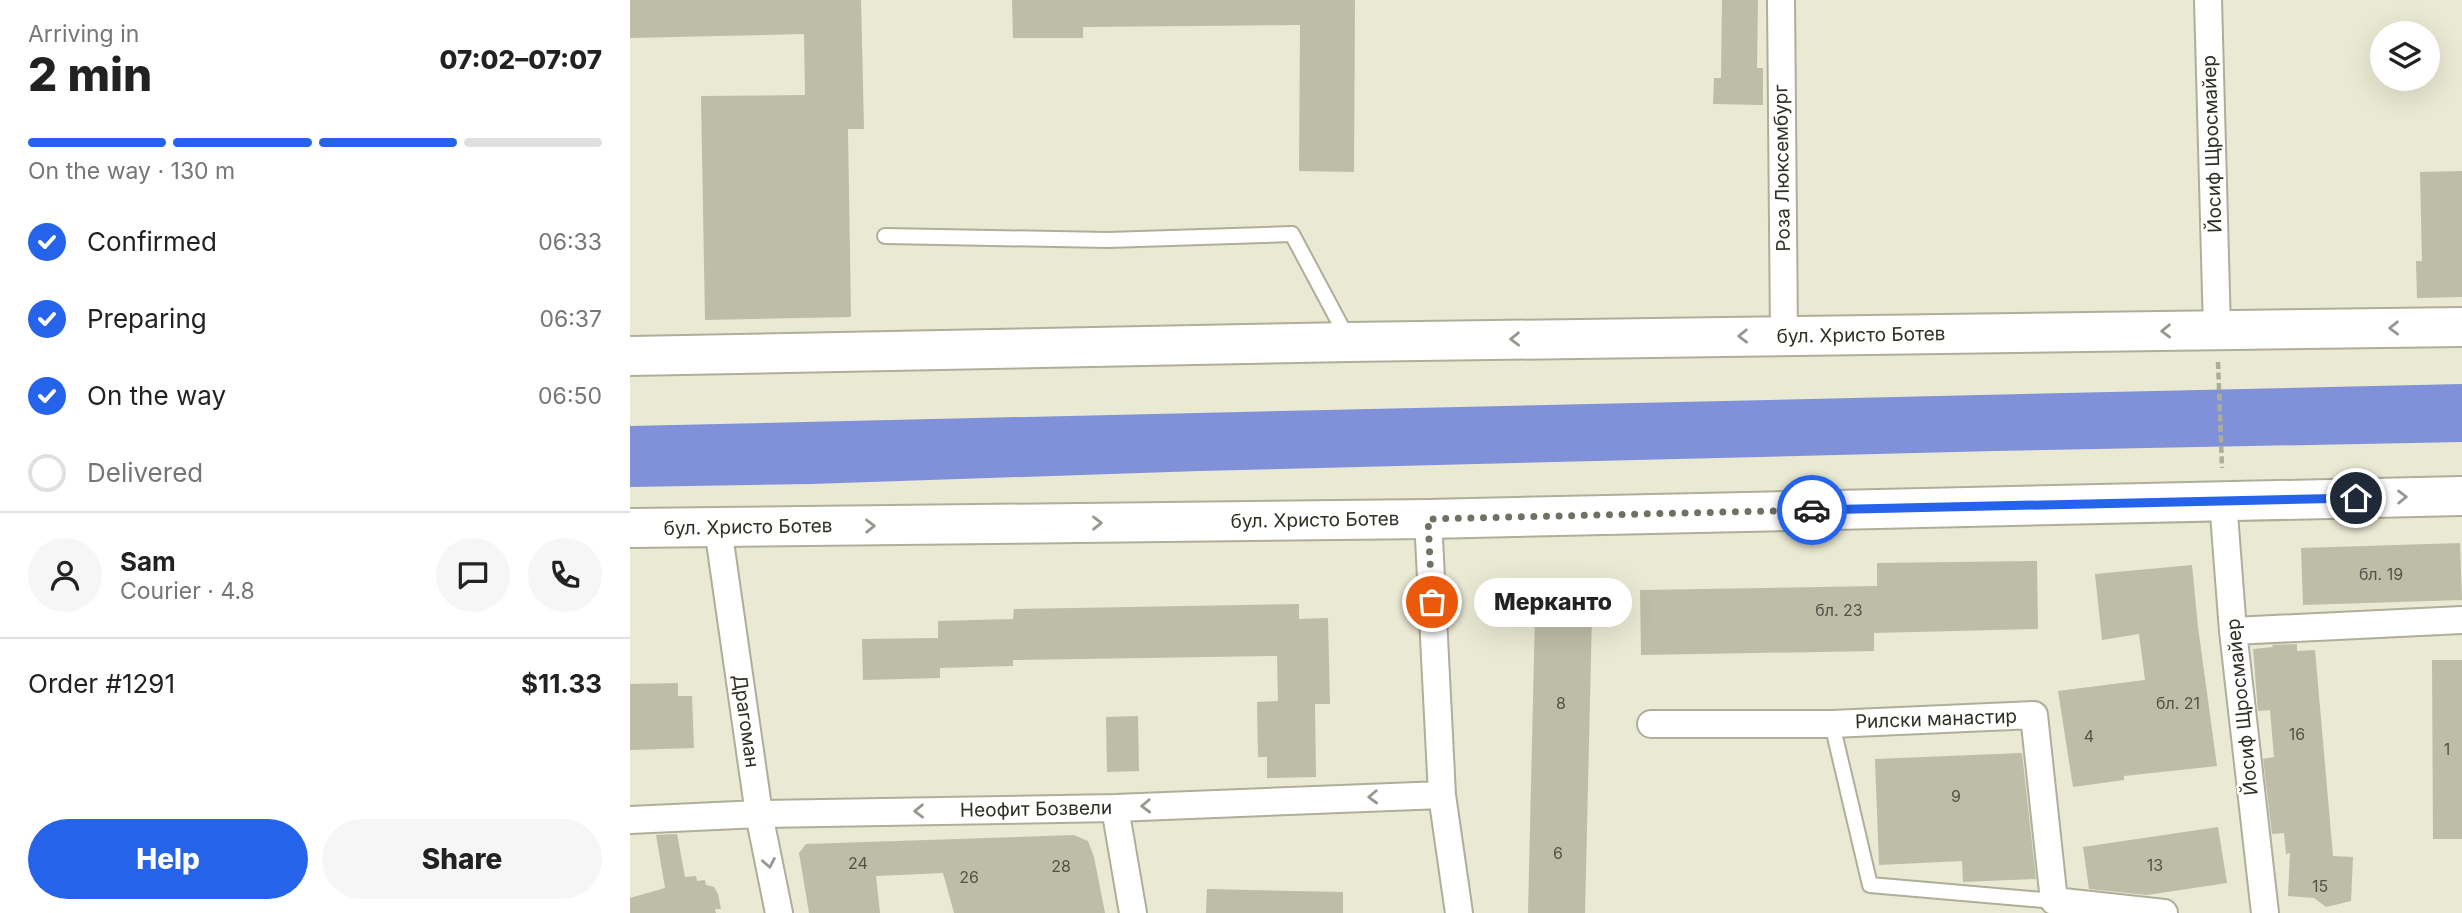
<!DOCTYPE html>
<meta charset="utf-8">
<style>
:root{--surface:#fff;--page:#f6f6f6;--text:#222;--muted:#767676;--line:#e0e0e0;--accent:#2563eb}
body{margin:0;font-family:Inter,sans-serif;background:var(--page);color:var(--text);height:100vh;display:flex;flex-direction:column;font-size:26px;white-space:nowrap}
*{box-sizing:border-box;margin:0}
p{font-size:23px;color:var(--muted)}
.icon{flex:none;width:38px;height:38px;fill:none;stroke:currentColor;stroke-width:2;stroke-linecap:round;stroke-linejoin:round}
.map{position:relative;flex:1;overflow:hidden}
.panel{display:flex;flex-direction:column;background:var(--surface);width:630px}
.panel>*{flex:none}
.buttons{position:absolute;left:1740px;top:21px;display:grid;gap:14px}
.buttons a{display:grid;place-items:center;width:70px;height:70px;border-radius:50%;background:var(--surface);box-shadow:0 7px 28px #0002;font-size:35px}
.pin{position:absolute;display:grid;place-items:center;width:60px;height:60px;color:#fff;margin:-30px;border:4px solid #fff;border-radius:50%;box-shadow:0 2px 7px #0007}
.courier{position:absolute;display:grid;place-items:center;width:70px;height:70px;margin:-35px;border:5px solid #2563eb;border-radius:50%;background:#fff;color:#222;box-shadow:0 2px 9px #0007}
.bubble{position:absolute;height:49px;border-radius:24px;background:var(--surface);box-shadow:0 7px 28px #0002;font-size:23px;font-weight:800;line-height:49px;text-align:center}
.overview em{font-style:normal;font-weight:800}
.overview div{display:flex;flex-direction:column-reverse}
.overview{display:flex;align-items:center;justify-content:space-between;height:119px;padding:0 28px}
h1{font-size:46px;font-weight:800;line-height:52px}
.bar{display:grid;grid-template-columns:repeat(4,1fr);gap:10px 7px;align-content:center;height:84px;padding:0 28px}
.bar i{height:9px;border-radius:5px;background:var(--line)}
.bar .current{background:var(--accent)}
.bar p{grid-column:span 4}
.line{display:flex;align-items:center;gap:18px;padding:0 28px;border-top:2px solid var(--line)}
.line div{flex:1}
.round{display:grid;place-items:center;flex:none;width:74px;height:74px;border-radius:37px;background:var(--page)}
ol{padding:0 28px;list-style:none}
li{display:flex;align-items:center;gap:21px;height:77px}
li p{margin-inline-start:auto}
li .icon{padding:7px;border-radius:50%;background:var(--accent);color:#fff;stroke-width:4}
li:last-child{color:var(--muted)}
li i{width:38px;height:38px;border:4px solid var(--line);border-radius:50%}
.button{display:flex;gap:14px;margin-top:auto;padding:14px 28px}
.button a{flex:1;height:80px;border-radius:42px;background:var(--accent);color:#fff;font-size:28px;font-weight:800;line-height:80px;text-align:center}
.button a+a{background:var(--page);color:var(--text)}
main{display:flex;flex:1;min-height:0}
.map>svg:first-child{display:block}
.water{fill:#8191d9}
.building{fill:#bebda7}
.lines{fill:none;stroke-linecap:round;stroke-linejoin:round}
.service-casing{stroke:#afae99;stroke-width:18}
.minor-casing{stroke:#afae99;stroke-width:30}
.secondary-casing{stroke:#afae99;stroke-width:42}
.path{stroke:#aead9b;stroke-width:4.5;stroke-dasharray:7 3.5;stroke-linecap:butt}
.service{stroke:#fff;stroke-width:14}
.minor{stroke:#fff;stroke-width:26}
.secondary{stroke:#fff;stroke-width:38}
.oneway{stroke:#979792}
.done{stroke:#707063;stroke-width:7;stroke-dasharray:0 12.6}
.route{stroke:#2563eb;stroke-width:9}
.labels{text-anchor:middle;dominant-baseline:central;stroke-width:5;stroke-linejoin:round;paint-order:stroke}
.number-label{font-size:16px;fill:#535246}
.street-label{font-size:19px;fill:#2f2f26;stroke:#fff}
</style>
<main>
<section class="panel">
<div class="overview"><div><h1>2 min</h1><p>Arriving in</p></div><em>07:02–07:07</em></div>
<div class="bar"><i class="current"></i><i class="current"></i><i class="current"></i><i></i><p>On the way · 130 m</p></div>
<ol>
<li><svg class="icon" aria-label="check" viewBox="0 0 24 24"><path d="M5 12l5 5 9-10"/></svg>Confirmed<p>06:33</p></li>
<li><svg class="icon" aria-label="check" viewBox="0 0 24 24"><path d="M5 12l5 5 9-10"/></svg>Preparing<p>06:37</p></li>
<li><svg class="icon" aria-label="check" viewBox="0 0 24 24"><path d="M5 12l5 5 9-10"/></svg>On the way<p>06:50</p></li>
<li><i></i>Delivered</li>
</ol>
<div class="line" style="height:126px"><a class="round"><svg class="icon" aria-label="person" viewBox="0 0 24 24"><circle cx="12" cy="8" r="4"/><path d="M4 21q1-7 8-7t8 7"/></svg></a><div><b>Sam</b><p>Courier · 4.8</p></div><a class="round"><svg class="icon" aria-label="chat" viewBox="0 0 24 24"><path d="M4 5h16v11H9l-5 4z"/></svg></a><a class="round"><svg class="icon" aria-label="phone" viewBox="0 0 24 24"><path d="M5 4h4l2 5-3 2q2 4 5 5l2-3 5 2v4C11 20 4 13 5 4z"/></svg></a></div>
<div class="line" style="height:91px"><div>Order #1291</div><b>$11.33</b></div>
<div class="button"><a>Help</a><a>Share</a></div>
</section>
<div class="map">
<svg width="1832" height="913" viewBox="0 0 1832 913">
<rect width="100%" height="100%" fill="#eae9d3"/>
<!-- water -->
<path class="water" d="M 1832,384 L 1832,442 L 1364,451 L 569,471 L 181,484 L 0,487 L 0,426 Z"/>
<!-- building -->
<path class="building" d="M 0,0 L 231,0 L 234,129 L 218,129 L 221,317 L 75,320 L 71,96 L 175,95 L 174,34 L 0,38 Z
M 382,0 L 725,0 L 724,172 L 669,171 L 670,25 L 453,27 L 453,38 L 383,38 Z
M 1092,0 L 1128,0 L 1127,68 L 1133,68 L 1133,105 L 1083,104 L 1084,78 L 1091,78 Z
M 1832,171 L 1832,297 L 1787,298 L 1786,261 L 1792,261 L 1790,172 Z
M 1830,543 L 1832,600 L 1673,605 L 1671,548 Z
M 1407,561 L 1408,629 L 1244,633 L 1244,651 L 1011,655 L 1010,590 L 1247,586 L 1247,563 Z
M 1562,565 L 1568,627 L 1587,766 L 1494,776 L 1494,780 L 1443,787 L 1428,691 L 1515,680 L 1509,634 L 1472,640 L 1465,574 Z
M 669,604 L 669,619 L 698,618 L 700,704 L 685,704 L 686,777 L 637,778 L 637,757 L 628,757 L 627,702 L 648,701 L 647,656 L 383,660 L 383,666 L 310,668 L 310,678 L 233,680 L 232,639 L 308,638 L 308,621 L 383,619 L 384,609 Z
M 905,614 L 962,615 L 955,913 L 898,913 Z
M 1667,644 L 1667,651 L 1685,650 L 1703,856 L 1723,857 L 1721,901 L 1696,907 L 1684,898 L 1658,896 L 1660,853 L 1656,854 L 1654,833 L 1642,834 L 1633,759 L 1644,757 L 1640,710 L 1628,711 L 1623,649 L 1643,647 L 1642,645 Z
M 1802,660 L 1832,660 L 1832,839 L 1803,839 Z
M 48,683 L 48,696 L 62,696 L 64,748 L 0,750 L 0,684 Z
M 508,716 L 509,771 L 477,772 L 476,717 Z
M 1392,753 L 1406,879 L 1333,882 L 1332,861 L 1249,865 L 1245,759 Z
M 1588,827 L 1597,883 L 1517,895 L 1459,889 L 1453,847 Z
M 47,834 L 55,877 L 66,876 L 67,881 L 75,880 L 76,885 L 84,887 L 88,894 L 91,909 L 85,909 L 86,913 L 0,913 L 0,898 L 35,888 L 26,835 Z
M 444,835 L 458,841 L 464,857 L 475,913 L 324,913 L 313,873 L 246,876 L 250,913 L 179,913 L 169,853 L 176,844 Z
M 577,889 L 713,892 L 713,913 L 576,913 Z"/>
<g class="lines">
<!-- service casing -->
<g class="service-casing">
<path id="service" d="M 255,236 L 478,240 L 662,234 L 718,339
M 1202,724 L 1240,885 L 1424,901"/>
</g>
<!-- minor casing -->
<g class="minor-casing">
<path id="minor" d="M 1151,0 L 1154,336
M 1578,0 L 1587,330
M 1593,501 L 1603,631 L 1635,913
M 798,519 L 812,795 L 829,913
M 88,528 L 129,814 L 149,913
M 1603,631 L 1832,620
M 1021,724 L 1202,724 L 1404,715 L 1424,901 L 1534,913
M 485,808 L 503,913
M 0,820 L 129,814 L 485,808 L 812,795"/>
</g>
<!-- secondary casing -->
<g class="secondary-casing">
<path id="secondary" d="M 0,356 L 719,342 L 1832,327
M 0,528 L 798,519 L 1832,496"/>
</g>
<!-- path -->
<path class="path" d="M 1588,362 L 1592,468"/>
<!-- service -->
<use href="#service" class="service"/>
<!-- minor -->
<use href="#minor" class="minor"/>
<!-- secondary -->
<use href="#secondary" class="secondary"/>
</g>
<!-- one-way arrows -->
<defs><path id="oneway-chevron" d="M-2-3.5L2.5 0L-2 3.5" fill="none" stroke-width="1.6" stroke-linecap="round" stroke-linejoin="round" transform="scale(1.75)"/></defs>
<g class="oneway">
<use href="#oneway-chevron" transform="translate(1764 328) rotate(179)"/>
<use href="#oneway-chevron" transform="translate(1536 331) rotate(179)"/>
<use href="#oneway-chevron" transform="translate(1113 336) rotate(179)"/>
<use href="#oneway-chevron" transform="translate(885 339) rotate(179)"/>
<use href="#oneway-chevron" transform="translate(1772 497) rotate(-1)"/>
<use href="#oneway-chevron" transform="translate(467 523) rotate(-1)"/>
<use href="#oneway-chevron" transform="translate(240 526) rotate(-1)"/>
<use href="#oneway-chevron" transform="translate(743 797) rotate(178)"/>
<use href="#oneway-chevron" transform="translate(516 806) rotate(178)"/>
<use href="#oneway-chevron" transform="translate(289 811) rotate(179)"/>
<use href="#oneway-chevron" transform="translate(139 863) rotate(79)"/>
</g>
<g class="lines">
<!-- done -->
<path class="done" d="M 802,602 L 798,519 L 1182,510"/>
<!-- route -->
<path class="route" d="M 1182,510 L 1726,498"/>
</g>
<g class="labels">
<!-- number labels -->
<g class="number-label">
<text x="1751" y="574">бл. 19</text>
<text x="1209" y="610">бл. 23</text>
<text x="931" y="703">8</text>
<text x="1548" y="703">бл. 21</text>
<text x="1667" y="734">16</text>
<text x="1459" y="736">4</text>
<text x="1817" y="749">1</text>
<text x="1326" y="796">9</text>
<text x="928" y="853">6</text>
<text x="228" y="863">24</text>
<text x="1525" y="865">13</text>
<text x="431" y="866">28</text>
<text x="339" y="877">26</text>
<text x="1690" y="886">15</text>
</g>
<!-- street labels -->
<g class="street-label">
<text transform="translate(1582 144) rotate(-92)">Йосиф Щросмайер</text>
<text transform="translate(1152 168) rotate(-91)">Роза Люксембург</text>
<text transform="translate(1231 335) rotate(-1)">бул. Христо Ботев</text>
<text transform="translate(685 520) rotate(-1)">бул. Христо Ботев</text>
<text transform="translate(118 527) rotate(-1)">бул. Христо Ботев</text>
<text transform="translate(1612 707) rotate(-96)">Йосиф Щросмайер</text>
<text transform="translate(1306 719) rotate(-2)">Рилски манастир</text>
<text transform="translate(116 721) rotate(82)">Драгоман</text>
<text transform="translate(406 809) rotate(-1)">Неофит Бозвели</text>
</g>
</g>
</svg>
<div class="buttons">
<a><svg class="icon" aria-label="layers" viewBox="0 0 24 24"><path d="M12 4l9 5-9 5-9-5zM3 14l9 5 9-5"/></svg></a>
</div>
<div class="pin" style="left:802px;top:602px;background:#ea580c"><svg class="icon" aria-label="bag" viewBox="0 0 24 24"><path d="M5 8h14l-1 12H6zM9 8a3 3 0 0 1 6 0"/></svg></div>
<div class="pin" style="left:1726px;top:498px;background:#1f2937"><svg class="icon" aria-label="home" viewBox="0 0 24 24"><path d="M3 11l9-7 9 7M6 9v11h12V9"/></svg></div>
<div class="courier" style="left:1182px;top:510px"><svg class="icon" aria-label="car" viewBox="0 0 24 24"><path d="M5 17H2v-5l4-1 3-4h7l3 4 3 1v5h-3M9 17h6M6 11h13"/><circle cx="7" cy="17" r="2"/><circle cx="17" cy="17" r="2"/></svg></div>
<div class="bubble" style="left:844px;top:578px;width:158px">Мерканто</div>
</div>
</main>
